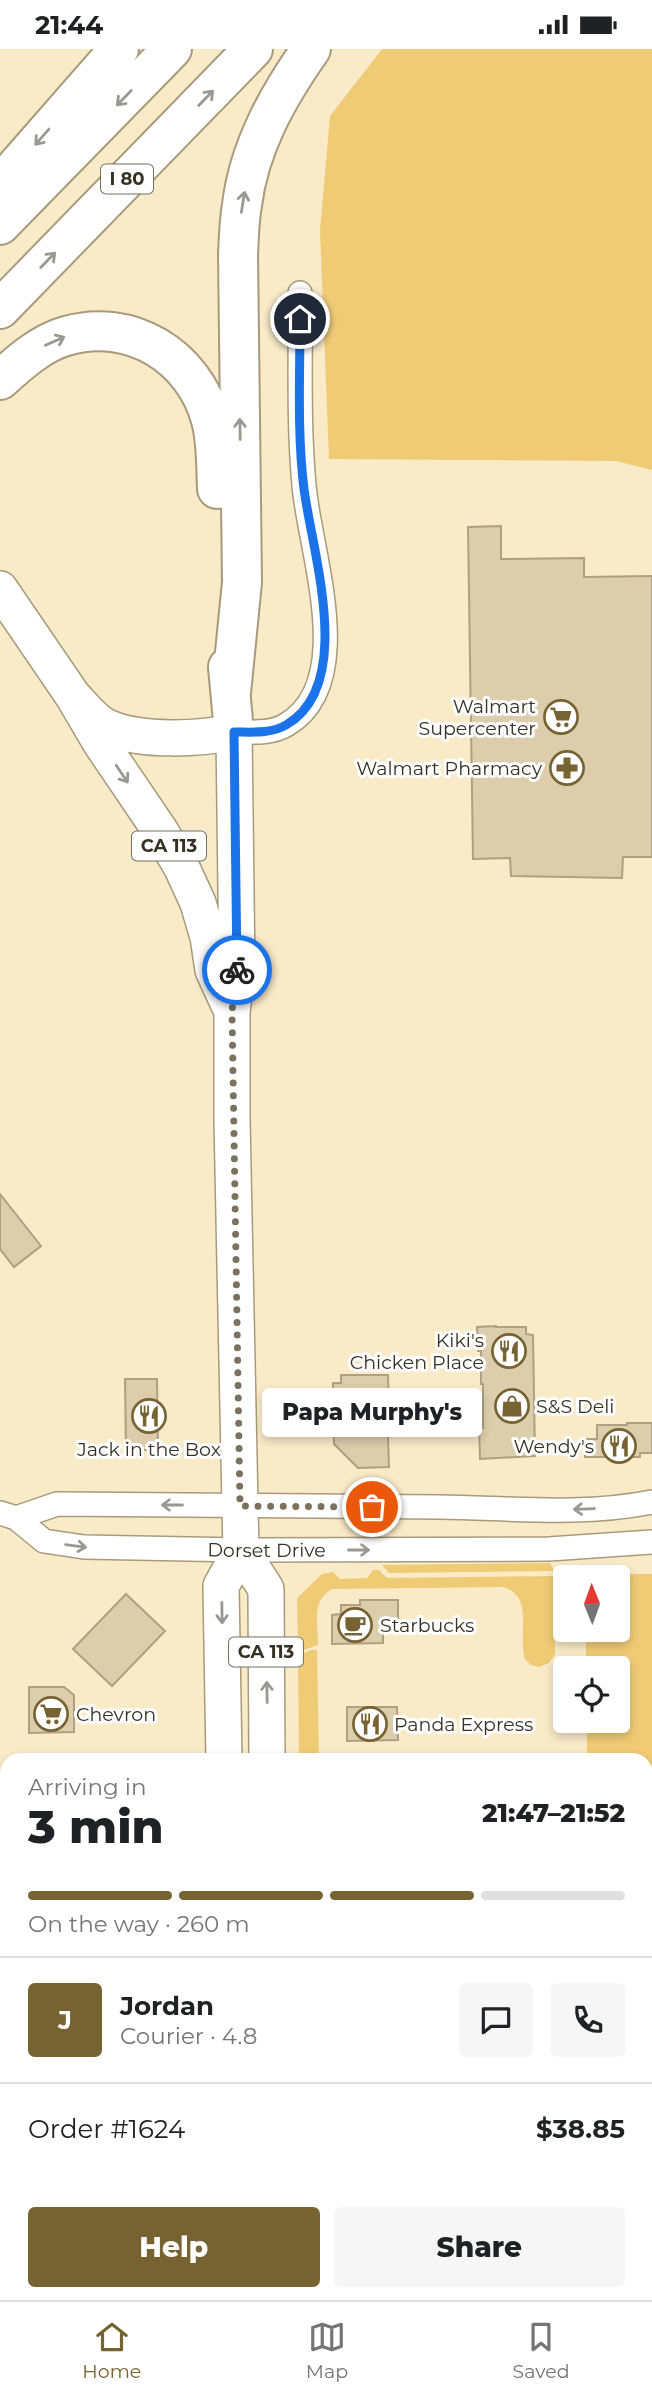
<!DOCTYPE html>
<meta charset="utf-8">
<style>
:root{--surface:#fff;--page:#f6f6f6;--text:#202124;--muted:#757577;--line:#e0e0e0;--accent:#776231}
body{margin:0;font-family:Montserrat,sans-serif;background:var(--page);color:var(--text);height:100vh;display:flex;flex-direction:column;font-size:26px;white-space:nowrap}
*{box-sizing:border-box;margin:0}
p{font-size:23px;color:var(--muted)}
.icon{flex:none;width:38px;height:38px;fill:none;stroke:currentColor;stroke-width:2;stroke-linecap:round;stroke-linejoin:round}
.map{position:relative;flex:1;overflow:hidden}
.side{position:absolute;left:0px;top:1704px;width:653px;height:548px;display:flex;flex-direction:column;background:var(--surface);border-radius:21px 21px 0 0;box-shadow:0 4px 10px #0003}
.side>*{flex:none}
.needle{width:46px;rotate:359deg}
.controls{position:absolute;left:553px;top:1516px;display:grid;gap:14px}
.controls a{display:grid;place-items:center;width:77px;height:77px;border-radius:7px;background:var(--surface);box-shadow:0 4px 10px #0003;font-size:35px}
.pin{position:absolute;display:grid;place-items:center;width:60px;height:60px;color:#fff;margin:-30px;border:4px solid #fff;border-radius:50%;box-shadow:0 2px 7px #0007}
.courier{position:absolute;display:grid;place-items:center;width:70px;height:70px;margin:-35px;border:5px solid #1a73e8;border-radius:50%;background:#fff;color:#222;box-shadow:0 2px 9px #0007}
.bubble{position:absolute;height:49px;border-radius:7px;background:var(--surface);box-shadow:0 4px 10px #0003;font-size:23px;font-weight:800;line-height:49px;text-align:center}
.head em{font-style:normal;font-weight:800}
.head div{display:flex;flex-direction:column-reverse}
.head{display:flex;align-items:center;justify-content:space-between;height:119px;padding:0 28px}
h1{font-size:46px;font-weight:800;line-height:52px}
.bar{display:grid;grid-template-columns:repeat(4,1fr);gap:10px 7px;align-content:center;height:84px;padding:0 28px}
.bar i{height:9px;border-radius:5px;background:var(--line)}
.bar .selected{background:var(--accent)}
.bar p{grid-column:span 4}
.line{display:flex;align-items:center;gap:18px;padding:0 28px;border-top:2px solid var(--line)}
.line div{flex:1}
.round{display:grid;place-items:center;flex:none;width:74px;height:74px;border-radius:7px;background:var(--page)}
.button{display:flex;gap:14px;margin-top:auto;padding:14px 28px}
.button a{flex:1;height:80px;border-radius:7px;background:var(--accent);color:#fff;font-size:28px;font-weight:800;line-height:80px;text-align:center}
.button a+a{background:var(--page);color:var(--text)}
.status{display:flex;justify-content:space-between;align-items:center;height:49px;padding:0 35px;background:var(--surface);direction:ltr}
.status svg{height:19px;fill:currentColor}
.menu{display:flex;justify-content:space-around;align-items:center;height:98px;border-top:2px solid var(--line);background:var(--surface);font-size:19px;color:var(--muted)}
.menu a{display:grid;justify-items:center;gap:4px}
.menu .selected{color:var(--accent)}
.map>svg:first-child{display:block}
.green{fill:#efcb76}
.building{fill:#dccdac;stroke:#aea080;stroke-width:2}
.lines{fill:none;stroke-linecap:round;stroke-linejoin:round}
.street-casing{stroke:#a89b7b;stroke-width:26}
.secondary-casing{stroke:#a89b7b;stroke-width:35}
.primary-casing{stroke:#a89b7b;stroke-width:38}
.highway-casing{stroke:#a89b7b;stroke-width:42}
.street{stroke:#fff;stroke-width:23}
.secondary{stroke:#fff;stroke-width:32}
.primary{stroke:#fff;stroke-width:35}
.highway{stroke:#fff;stroke-width:38}
.oneway{stroke:#9a9891}
.done{stroke:#7a725d;stroke-width:7;stroke-dasharray:0 12.6}
.route{stroke:#1a73e8;stroke-width:9}
.labels{text-anchor:middle;dominant-baseline:central;stroke-width:6;stroke-linejoin:round;paint-order:stroke}
.shield{fill:#fff;stroke:#726f65;stroke-width:2}
.shield-label{font-size:18px;font-weight:bold;fill:#363123}
.poi-label{font-size:19px;fill:#363123;stroke:#fff;text-anchor:end}
.street-label{font-size:19px;fill:#363123;stroke:#fff}
</style>
<div class="status"><b>21:44</b><svg viewBox="0 0 49 12"><path d="M0 12V9h3v3zM5 12V6h3v6zM10 12V3h3v9zM15 12V0h3v12zM26 1h20v11H26zM47 4h2v5h-2z"/></svg></div>
<div class="map">
<svg width="652" height="2251" viewBox="0 0 652 2251">
<rect width="100%" height="100%" fill="#f9eac8"/>
<!-- green -->
<path class="green" d="M 382,0 L 652,0 L 652,421 L 616,412 L 329,410 L 320,181 L 330,67 Z
M 550,1514 L 554,1522 L 389,1524 L 382,1516 Z
M 373,1521 L 379,1521 L 387,1529 L 554,1527 L 555,1605 L 549,1614 L 539,1618 L 531,1616 L 525,1610 C 517,1586 535,1547 503,1538 L 332,1540 C 311,1551 318,1576 318,1596 L 298,1603 L 297,1549 L 322,1525 L 333,1523 L 340,1530 L 367,1529 Z
M 585,1525 L 652,1525 L 652,2251 L 0,2251 L 0,1822 L 7,1822 L 7,2245 L 646,2245 L 646,1712 L 587,1711 L 587,1671 L 618,1671 L 618,1619 L 586,1619 L 586,1580 L 618,1580 L 618,1528 L 585,1528 Z
M 311,1601 L 317,1601 L 319,1711 L 299,1711 L 298,1607 Z"/>
<!-- building -->
<path class="building" d="M 501,477 L 501,510 L 584,509 L 584,528 L 652,527 L 652,808 L 623,808 L 622,829 L 511,827 L 510,809 L 473,810 L 468,478 Z
M 0,1145 L 41,1197 L 14,1218 L 0,1200 Z
M 496,1277 L 496,1278 L 526,1278 L 526,1285 L 533,1286 L 535,1407 L 480,1410 L 479,1379 L 483,1379 L 483,1335 L 481,1335 L 481,1302 L 478,1302 L 477,1278 Z
M 341,1326 L 388,1326 L 389,1356 L 384,1356 L 385,1387 L 388,1387 L 389,1418 L 358,1419 L 334,1395 L 333,1334 L 341,1334 Z
M 125,1330 L 157,1330 L 158,1401 L 126,1401 Z
M 627,1374 L 652,1374 L 652,1404 L 640,1404 L 640,1408 L 585,1408 L 585,1390 L 597,1390 L 597,1376 L 627,1376 Z
M 126,1545 L 165,1582 L 112,1637 L 73,1600 Z
M 360,1551 L 398,1551 L 398,1581 L 383,1581 L 383,1594 L 332,1595 L 332,1566 L 341,1565 L 341,1556 L 360,1556 Z
M 29,1638 L 64,1638 L 74,1646 L 74,1683 L 29,1684 Z
M 347,1658 L 397,1658 L 398,1691 L 347,1692 Z"/>
<g class="lines">
<!-- street casing -->
<g class="street-casing">
<g id="street">
<path d="M 234,683 C 251,683 271,685 286,676 C 359,634 309,501 304,436 C 298,372 301,308 300,244"/>
<path id="s1" d="M 0,1464 L 16,1469 L 44,1492 L 84,1498 L 241,1501 L 549,1500 L 652,1493"/>
<path d="M 16,1469 L 57,1455 C 185,1456 312,1457 440,1458 C 511,1459 582,1467 652,1453"/>
</g>
</g>
<!-- secondary casing -->
<g class="secondary-casing">
<path id="secondary" d="M 0,2044 L 7,2044
M 646,2055 L 652,2055
M 0,2073 L 7,2072"/>
</g>
<!-- primary casing -->
<g class="primary-casing">
<path id="primary" d="M 0,540 L 73,647 L 100,693 L 161,783 L 182,819 L 198,854 L 208,888 L 213,921 L 229,956
M 73,647 C 84,658 94,673 109,679 C 142,693 200,690 234,683 L 237,922 L 232,963 L 232,1071 L 240,1457 L 241,1501 L 266,1540 L 267,1712
M 224,1712 L 221,1537 L 241,1501
M 231,2245 L 231,2251
M 264,2245 L 264,2251"/>
</g>
<!-- highway casing -->
<g class="highway-casing">
<path id="highway" d="M 0,136 L 119,0
M 0,176 L 172,0
M 0,260 L 253,0
M 0,331 C 19,314 41,294 66,287 C 130,268 194,307 211,371 C 217,393 216,417 217,440
M 228,618 L 234,683
M 231,644 L 242,533 L 238,205 C 239,189 239,172 242,156 C 249,98 278,47 311,0"/>
</g>
<!-- street -->
<use href="#street" class="street"/>
<!-- secondary -->
<use href="#secondary" class="secondary"/>
<!-- primary -->
<use href="#primary" class="primary"/>
<!-- highway -->
<use href="#highway" class="highway"/>
</g>
<!-- one-way arrows -->
<defs><path id="oneway-shaft" d="M-6 0H5M1.5-3L5.5 0L1.5 3" fill="none" stroke-width="1.6" stroke-linecap="round" stroke-linejoin="round" transform="scale(1.75)"/></defs>
<g class="oneway">
<use href="#oneway-shaft" transform="translate(124 49) rotate(134)"/>
<use href="#oneway-shaft" transform="translate(206 49) rotate(-46)"/>
<use href="#oneway-shaft" transform="translate(42 88) rotate(131)"/>
<use href="#oneway-shaft" transform="translate(243 153) rotate(-81)"/>
<use href="#oneway-shaft" transform="translate(48 211) rotate(-46)"/>
<use href="#oneway-shaft" transform="translate(55 292) rotate(-24)"/>
<use href="#oneway-shaft" transform="translate(240 380) rotate(-91)"/>
<use href="#oneway-shaft" transform="translate(122 725) rotate(56)"/>
<use href="#oneway-shaft" transform="translate(172 1456) rotate(-180)"/>
<use href="#oneway-shaft" transform="translate(584 1460) rotate(178)"/>
<use href="#oneway-shaft" transform="translate(76 1497) rotate(8)"/>
<use href="#oneway-shaft" transform="translate(359 1501)"/>
<use href="#oneway-shaft" transform="translate(222 1564) rotate(89)"/>
<use href="#oneway-shaft" transform="translate(267 1643) rotate(-91)"/>
</g>
<g class="lines">
<!-- done -->
<path class="done" d="M 237,921 L 232,962 L 240,1457 L 372,1458"/>
<!-- route -->
<path class="route" d="M 237,921 L 234,683 C 251,683 271,685 286,676 C 356,636 312,503 304,440 C 297,384 300,326 300,270"/>
</g>
<!-- icons -->
<defs>
<g id="supermarket-ring" transform="scale(1.75)"><circle r="9.5" fill="#fff" stroke="#776231" stroke-width="1.5"/><path d="M-6-5.5h2.5l.6 2H6L4.5 2H-2.5L-4.4-4H-6ZM-1.5 3.2a1.3 1.3 0 1 0 .1 0ZM3 3.2a1.3 1.3 0 1 0 .1 0Z" fill="#776231"/></g>
<g id="pharmacy-ring" transform="scale(1.75)"><circle r="9.5" fill="#fff" stroke="#776231" stroke-width="1.5"/><path d="M-2-6h4v4h4v4h-4v4h-4v-4h-4v-4h4Z" fill="#776231"/></g>
<g id="restaurant-ring" transform="scale(1.75)"><circle r="9.5" fill="#fff" stroke="#776231" stroke-width="1.5"/><path d="M-5-6h1v4h1v-4h1v4h1v-4h1v5L-1.5 .5V6h-2V.5L-5-1ZM5-6V6H3V1.5H1.5Q1.5-4 5-6Z" fill="#776231"/></g>
<g id="shop-ring" transform="scale(1.75)"><circle r="9.5" fill="#fff" stroke="#776231" stroke-width="1.5"/><path d="M-5-2.5h2.3a2.7 3.5 0 0 1 5.4 0H5L5.5 6h-11ZM-1.5-2.5h3a1.5 2.3 0 0 0-3 0Z" fill="#776231"/></g>
<g id="cafe-ring" transform="scale(1.75)"><circle r="9.5" fill="#fff" stroke="#776231" stroke-width="1.5"/><path d="M-5.5-4.5H6V0H3Q3 3.5 0 3.5H-2.5Q-5.5 3.5-5.5 0ZM3-3.2v2h1.7v-2ZM-6 4.5H4V6H-6Z" fill="#776231"/></g>
</defs>
<g fill-rule="evenodd">
<use href="#supermarket-ring" x="561" y="668"/>
<use href="#pharmacy-ring" x="567" y="719"/>
<use href="#restaurant-ring" x="509" y="1302"/>
<use href="#shop-ring" x="512" y="1357"/>
<use href="#restaurant-ring" x="149" y="1367"/>
<use href="#restaurant-ring" x="619" y="1397"/>
<use href="#cafe-ring" x="355" y="1576"/>
<use href="#supermarket-ring" x="51" y="1665"/>
<use href="#restaurant-ring" x="370" y="1675"/>
</g>
<g class="labels">
<!-- shield labels -->
<g class="shield">
<rect x="101" y="115.5" width="52" height="29" rx="5"/>
<rect x="132" y="782.5" width="74" height="29" rx="5"/>
<rect x="229" y="1588.5" width="74" height="29" rx="5"/>
</g>
<g class="shield-label">
<text x="127" y="130">I 80</text>
<text x="169" y="797">CA 113</text>
<text x="266" y="1603">CA 113</text>
</g>
<!-- poi labels -->
<g class="poi-label">
<text x="536" y="657">Walmart<tspan x="536" dy="22">Supercenter</tspan></text>
<text x="542" y="719">Walmart Pharmacy</text>
<text x="484" y="1291">Kiki's<tspan x="484" dy="22">Chicken Place</tspan></text>
<text x="536" y="1357" text-anchor="start">S&amp;S Deli</text>
<text x="594" y="1397">Wendy's</text>
<text x="149" y="1400" text-anchor="middle">Jack in the Box</text>
<text x="380" y="1576" text-anchor="start">Starbucks</text>
<text x="76" y="1665" text-anchor="start">Chevron</text>
<text x="394" y="1675" text-anchor="start">Panda Express</text>
</g>
<!-- street labels -->
<g class="street-label">
<text stroke="none"><textPath href="#s1" startOffset="276">Dorset Drive</textPath></text>
</g>
</g>
</svg>
<div class="controls">
<a><svg class="needle" viewBox="-14 -14 28 28"><path d="M0-13l5 13h-10z" fill="#e53935"/><path d="M0 13l5-13h-10z" fill="#757577"/></svg></a>
<a><svg class="icon" aria-label="locate" viewBox="0 0 24 24"><circle cx="12" cy="12" r="6"/><path d="M12 2v4M12 18v4M2 12h4M18 12h4"/></svg></a>
</div>
<div class="pin" style="left:372px;top:1458px;background:#ea580c"><svg class="icon" aria-label="bag" viewBox="0 0 24 24"><path d="M5 8h14l-1 12H6zM9 8a3 3 0 0 1 6 0"/></svg></div>
<div class="pin" style="left:300px;top:270px;background:#1f2937"><svg class="icon" aria-label="home" viewBox="0 0 24 24"><path d="M3 11l9-7 9 7M6 9v11h12V9"/></svg></div>
<div class="courier" style="left:237px;top:921px"><svg class="icon" aria-label="bike" viewBox="0 0 24 24"><circle cx="6" cy="16" r="4"/><circle cx="18" cy="16" r="4"/><path d="M6 16l4-8h5l3 8M10 8l3 8H6M13 5h3"/></svg></div>
<div class="bubble" style="left:262px;top:1339px;width:220px">Papa Murphy's</div>
<section class="side">
<div class="head"><div><h1>3 min</h1><p>Arriving in</p></div><em>21:47–21:52</em></div>
<div class="bar"><i class="selected"></i><i class="selected"></i><i class="selected"></i><i></i><p>On the way · 260 m</p></div>
<div class="line" style="height:126px"><b class="round" style="background:var(--accent);color:#fff">J</b><div><b>Jordan</b><p>Courier · 4.8</p></div><a class="round"><svg class="icon" aria-label="chat" viewBox="0 0 24 24"><path d="M4 5h16v11H9l-5 4z"/></svg></a><a class="round"><svg class="icon" aria-label="phone" viewBox="0 0 24 24"><path d="M5 4h4l2 5-3 2q2 4 5 5l2-3 5 2v4C11 20 4 13 5 4z"/></svg></a></div>
<div class="line" style="height:91px"><div>Order #1624</div><b>$38.85</b></div>
<div class="button"><a>Help</a><a>Share</a></div>
</section>
</div>
<nav class="menu">
<a class="selected"><svg class="icon" aria-label="home" viewBox="0 0 24 24"><path d="M3 11l9-7 9 7M6 9v11h12V9"/></svg>Home</a>
<a><svg class="icon" aria-label="map" viewBox="0 0 24 24"><path d="M3 6l6-2 6 2 6-2v14l-6 2-6-2-6 2zM9 4v14M15 6v14"/></svg>Map</a>
<a><svg class="icon" aria-label="saved" viewBox="0 0 24 24"><path d="M7 4h10v16l-5-4-5 4z"/></svg>Saved</a>
</nav>
